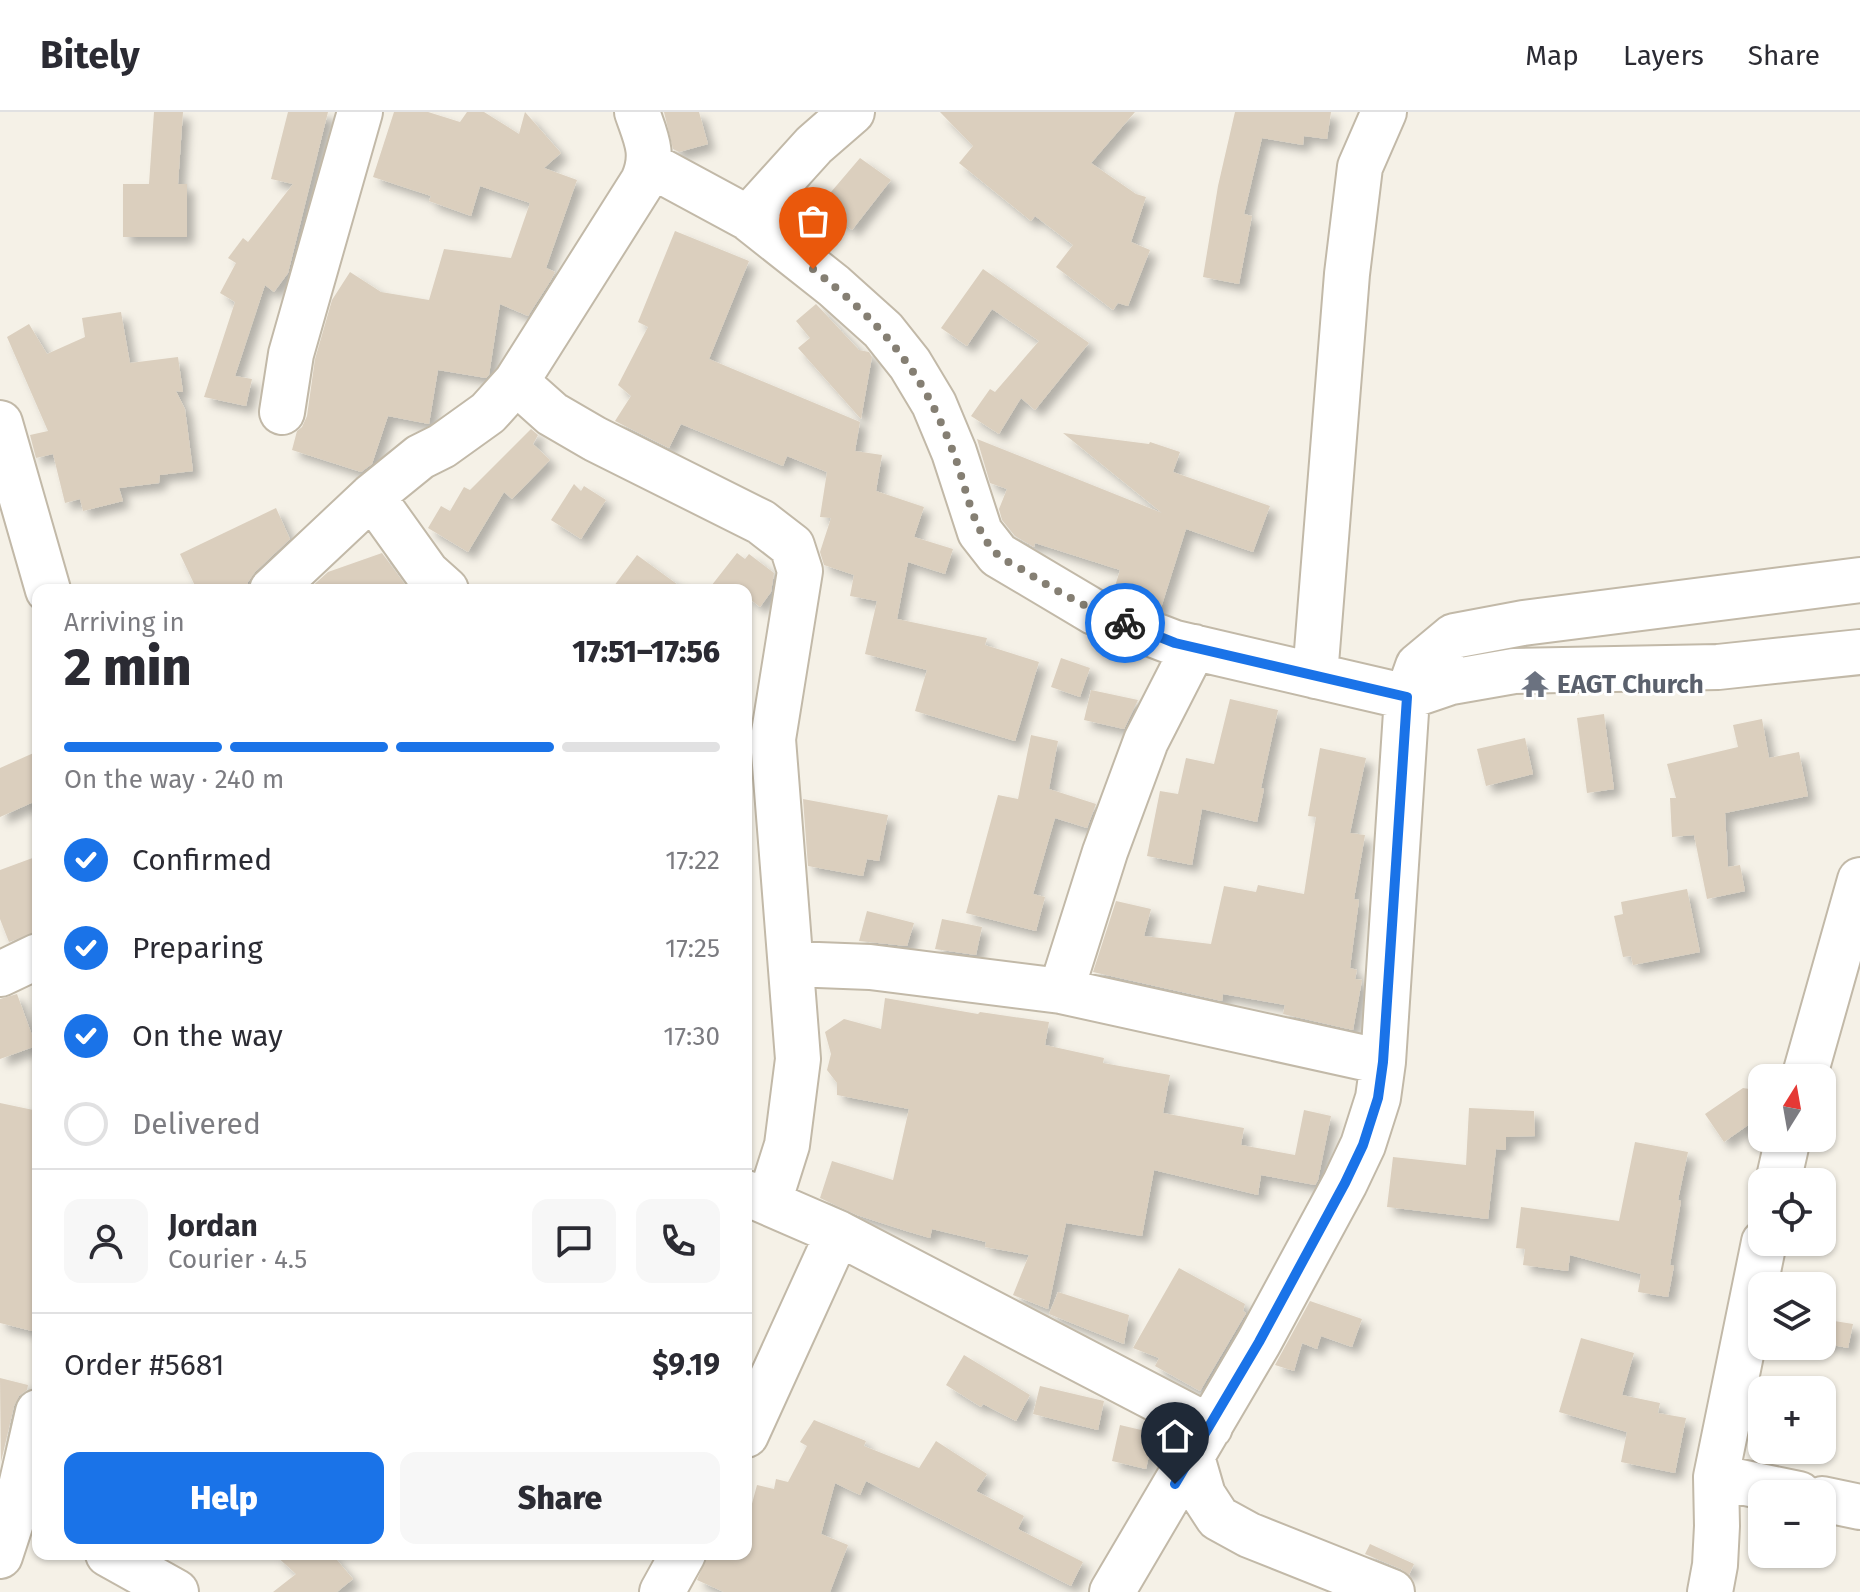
<!DOCTYPE html>
<meta charset="utf-8">
<style>
:root{--surface:#fff;--page:#f7f7f7;--text:#2b2b33;--muted:#7c7c81;--line:#e1e1e2;--accent:#1a73e8}
body{margin:0;font-family:"Fira Sans",sans-serif;background:var(--page);color:var(--text);height:100vh;display:flex;flex-direction:column;font-size:30px;white-space:nowrap}
*{box-sizing:border-box;margin:0}
p{font-size:26px;color:var(--muted)}
.icon{flex:none;width:44px;height:44px;fill:none;stroke:currentColor;stroke-width:2;stroke-linecap:round;stroke-linejoin:round}
.map{position:relative;flex:1;overflow:hidden}
.drawer{position:absolute;left:32px;top:472px;width:720px;height:976px;display:flex;flex-direction:column;background:var(--surface);border-radius:16px;box-shadow:0 2px 6px #0004}
.drawer>*{flex:none}
.needle{width:52px;rotate:11deg}
.fabs{position:absolute;left:1748px;top:952px;display:grid;gap:16px}
.fabs a{display:grid;place-items:center;width:88px;height:88px;border-radius:16px;background:var(--surface);box-shadow:0 2px 6px #0004;font-size:40px}
.pin{position:absolute;display:grid;place-items:center;width:68px;height:68px;color:#fff;margin:-82px -34px;border-radius:50% 50% 50% 0;rotate:-45deg;box-shadow:0 0 8px #0007}
.pin .icon{rotate:45deg}
.courier{position:absolute;display:grid;place-items:center;width:80px;height:80px;margin:-40px;border:6px solid #1a73e8;border-radius:50%;background:#fff;color:#222;box-shadow:0 2px 10px #0007}
.headline em{font-style:normal;font-weight:800}
.headline div{display:flex;flex-direction:column-reverse}
.headline{display:flex;align-items:center;justify-content:space-between;height:136px;padding:0 32px}
h1{font-size:52px;font-weight:800;line-height:60px}
.bar{display:grid;grid-template-columns:repeat(4,1fr);gap:12px 8px;align-content:center;height:96px;padding:0 32px}
.bar i{height:10px;border-radius:6px;background:var(--line)}
.bar .selected{background:var(--accent)}
.bar p{grid-column:span 4}
.line{display:flex;align-items:center;gap:20px;padding:0 32px;border-top:2px solid var(--line)}
.line div{flex:1}
.round{display:grid;place-items:center;flex:none;width:84px;height:84px;border-radius:16px;background:var(--page)}
ol{padding:0 32px;list-style:none}
li{display:flex;align-items:center;gap:24px;height:88px}
li p{margin-inline-start:auto}
li .icon{padding:8px;border-radius:50%;background:var(--accent);color:#fff;stroke-width:4}
li:last-child{color:var(--muted)}
li i{width:44px;height:44px;border:4px solid var(--line);border-radius:50%}
.action{display:flex;gap:16px;margin-top:auto;padding:16px 32px}
.action a{flex:1;height:92px;border-radius:16px;background:var(--accent);color:#fff;font-size:32px;font-weight:800;line-height:92px;text-align:center}
.action a+a{background:var(--page);color:var(--text)}
header{display:flex;align-items:center;gap:48px;box-sizing:border-box;height:112px;padding:0 40px;background:var(--surface);border-bottom:2px solid var(--line)}
header strong{font-size:38px}
nav{display:flex;gap:44px;margin-inline-start:auto;font-size:28px}
.map>svg:first-child{display:block}
.building{fill:#dbcfbe;filter:url(#shadow)}
.lines{fill:none;stroke-linecap:round;stroke-linejoin:round}
.minor-casing{stroke:#c2b9a8;stroke-width:48}
.minor{stroke:#fff;stroke-width:44}
.done{stroke:#857f73;stroke-width:8;stroke-dasharray:0 14.4}
.route{stroke:#1a73e8;stroke-width:10}
.labels{text-anchor:middle;dominant-baseline:central;stroke-width:6;stroke-linejoin:round;paint-order:stroke}
.worship-label{font-size:26px;font-weight:bold;fill:#5b616d;stroke:#fff;text-anchor:start}
</style>
<header>
<strong>Bitely</strong>
<nav><a>Map</a><a>Layers</a><a>Share</a></nav>
</header>
<div class="map">
<svg width="1860" height="1480" viewBox="0 0 1860 1480">
<defs>
<filter id="shadow"><feDropShadow dx="7" dy="7" stdDeviation="4" flood-color="#0004"/></filter>
</defs>
<rect width="100%" height="100%" fill="#f5f1e7"/>
<!-- building -->
<path class="building" d="M 154,0 L 183,0 L 178,72 L 187,72 L 187,125 L 123,125 L 123,72 L 149,72 Z
M 288,0 L 328,0 L 288,161 L 274,180 L 265,173 L 235,264 L 252,267 L 246,294 L 204,285 L 235,190 L 220,181 L 236,151 L 228,146 L 243,126 L 248,130 L 293,72 L 271,67 Z
M 394,0 L 428,0 L 460,10 L 467,0 L 484,0 L 519,22 L 525,0 L 561,41 L 544,56 L 577,68 L 546,156 L 555,160 L 551,168 L 528,204 L 500,192 L 489,263 L 486,266 L 438,258 L 429,312 L 388,304 L 372,352 L 361,360 L 292,338 L 297,319 L 302,315 L 307,304 L 315,247 L 332,188 L 350,160 L 381,180 L 429,188 L 444,137 L 511,146 L 530,91 L 480,74 L 471,104 L 429,89 L 431,84 L 373,65 Z
M 664,0 L 699,0 L 708,32 L 679,40 L 673,37 Z
M 940,0 L 1135,0 L 1091,51 L 1136,82 L 1146,85 L 1131,130 L 1150,138 L 1128,194 L 1118,191 L 1113,198 L 1056,155 L 1073,133 L 1035,104 L 1031,109 L 959,51 L 973,34 Z
M 1235,0 L 1331,0 L 1327,27 L 1304,24 L 1303,33 L 1262,26 L 1244,102 L 1252,104 L 1239,172 L 1203,165 L 1218,74 Z
M 860,46 L 891,68 L 852,118 L 820,93 Z
M 675,119 L 749,149 L 709,247 L 860,310 L 855,339 L 882,343 L 876,379 L 924,395 L 914,425 L 953,437 L 945,462 L 908,450 L 897,507 L 987,526 L 985,533 L 1039,550 L 1015,629 L 915,599 L 927,558 L 865,542 L 877,489 L 850,484 L 854,463 L 824,453 L 820,440 L 831,406 L 820,405 L 827,360 L 787,344 L 783,354 L 681,312 L 669,336 L 615,309 L 631,284 L 618,273 L 648,215 L 638,210 Z
M 983,157 L 1089,231 L 1035,298 L 1021,286 L 999,322 L 971,304 L 990,277 L 995,280 L 1039,229 L 992,197 L 967,234 L 941,216 Z
M 816,192 L 859,238 L 869,240 L 872,245 L 861,307 L 798,236 L 810,226 L 796,209 Z
M 121,200 L 130,251 L 178,245 L 183,280 L 176,279 L 185,297 L 193,359 L 160,363 L 159,371 L 119,376 L 123,389 L 83,399 L 80,387 L 65,391 L 53,342 L 36,346 L 30,323 L 48,319 L 7,225 L 29,212 L 47,242 L 85,225 L 82,206 Z
M 531,317 L 538,323 L 533,332 L 550,348 L 512,387 L 504,380 L 468,440 L 428,416 L 441,394 L 450,399 L 464,375 L 470,378 Z
M 1063,321 L 1149,332 L 1150,330 L 1180,340 L 1173,360 L 1270,394 L 1253,440 L 1186,417 L 1160,499 L 1113,481 L 1120,458 L 1035,431 L 1034,435 L 1015,424 L 1002,408 L 999,397 L 1007,377 L 990,371 L 977,327 L 1162,401 Z
M 574,372 L 581,379 L 584,374 L 606,388 L 581,427 L 551,408 Z
M 276,396 L 290,427 L 255,460 L 248,470 L 248,478 L 197,478 L 180,442 Z
M 382,441 L 409,478 L 308,478 L 328,460 Z
M 737,441 L 745,447 L 749,442 L 774,461 L 771,480 L 760,495 L 746,484 L 746,478 L 708,478 Z
M 637,443 L 685,478 L 611,478 Z
M 1061,546 L 1090,556 L 1080,585 L 1051,575 Z
M 1091,578 L 1138,588 L 1124,617 L 1084,608 Z
M 1230,587 L 1278,598 L 1261,676 L 1264,677 L 1257,710 L 1202,697 L 1192,753 L 1147,744 L 1160,679 L 1178,682 L 1186,646 L 1214,652 Z
M 1604,602 L 1614,677 L 1587,681 L 1577,606 Z
M 1762,607 L 1769,646 L 1799,640 L 1808,684 L 1725,701 L 1728,755 L 1740,753 L 1745,779 L 1707,787 L 1694,723 L 1672,725 L 1670,686 L 1676,686 L 1667,652 L 1738,635 L 1733,613 Z
M 1031,623 L 1058,629 L 1049,677 L 1096,692 L 1087,716 L 1055,706 L 1033,782 L 1045,785 L 1036,819 L 966,801 L 998,683 L 1018,687 Z
M 1525,626 L 1533,662 L 1486,674 L 1477,637 Z
M 1320,636 L 1366,646 L 1350,721 L 1365,723 L 1354,787 L 1359,788 L 1350,856 L 1357,858 L 1355,867 L 1362,868 L 1353,918 L 1283,902 L 1285,893 L 1223,882 L 1222,889 L 1093,860 L 1116,789 L 1151,797 L 1144,824 L 1211,832 L 1224,774 L 1256,780 L 1258,773 L 1304,782 L 1316,705 L 1308,704 Z
M 38,639 L 38,688 L 0,705 L 0,656 Z
M 803,687 L 888,703 L 879,749 L 867,747 L 863,764 L 808,754 Z
M 38,744 L 38,819 L 9,830 L 0,807 L 0,758 Z
M 1687,777 L 1700,840 L 1633,853 L 1631,844 L 1623,845 L 1614,804 L 1623,802 L 1621,790 Z
M 867,799 L 914,811 L 907,834 L 859,829 Z
M 942,807 L 982,815 L 976,843 L 935,837 Z
M 17,882 L 36,934 L 0,947 L 0,887 Z
M 885,886 L 978,902 L 980,900 L 1049,910 L 1045,933 L 1104,946 L 1103,951 L 1170,963 L 1163,1001 L 1244,1016 L 1241,1033 L 1295,1043 L 1304,998 L 1331,1004 L 1318,1068 L 1315,1073 L 1261,1063 L 1258,1083 L 1154,1058 L 1142,1124 L 1066,1111 L 1048,1197 L 1013,1183 L 1029,1143 L 985,1135 L 986,1130 L 932,1117 L 930,1126 L 906,1119 L 857,1103 L 820,1086 L 832,1049 L 893,1068 L 909,997 L 837,983 L 837,971 L 827,958 L 831,942 L 825,920 L 844,907 L 881,917 Z
M 1743,976 L 1762,979 L 1761,1004 L 1724,1030 L 1705,1002 Z
M 0,991 L 38,999 L 38,1194 L 32,1219 L 0,1211 Z
M 1469,996 L 1534,999 L 1535,1024 L 1506,1025 L 1506,1038 L 1496,1037 L 1488,1107 L 1387,1095 L 1393,1045 L 1466,1053 Z
M 1635,1030 L 1688,1040 L 1678,1088 L 1681,1089 L 1670,1153 L 1674,1154 L 1668,1185 L 1638,1180 L 1641,1162 L 1570,1143 L 1568,1159 L 1523,1153 L 1525,1137 L 1516,1136 L 1521,1095 L 1619,1109 Z
M 1179,1156 L 1245,1192 L 1243,1199 L 1246,1201 L 1200,1279 L 1155,1254 L 1159,1246 L 1133,1236 Z
M 1058,1180 L 1129,1203 L 1124,1232 L 1049,1202 Z
M 1310,1189 L 1362,1207 L 1352,1235 L 1321,1224 L 1317,1237 L 1302,1231 L 1294,1259 L 1275,1253 Z
M 1822,1207 L 1853,1212 L 1848,1236 L 1822,1231 Z
M 1581,1226 L 1634,1241 L 1622,1283 L 1660,1291 L 1658,1301 L 1686,1306 L 1675,1361 L 1621,1350 L 1627,1320 L 1559,1300 Z
M 964,1243 L 1030,1283 L 1016,1309 L 983,1292 L 981,1295 L 946,1273 Z
M 0,1266 L 28,1273 L 27,1278 L 19,1284 L 14,1294 L 1,1350 Z
M 1040,1274 L 1104,1289 L 1098,1318 L 1033,1302 Z
M 814,1308 L 866,1329 L 864,1334 L 919,1356 L 936,1329 L 987,1362 L 976,1379 L 1024,1404 L 1018,1417 L 1083,1450 L 1071,1474 L 866,1369 L 860,1383 L 835,1371 L 821,1422 L 848,1433 L 830,1480 L 724,1480 L 697,1468 L 708,1442 L 746,1442 L 746,1414 L 757,1373 L 774,1377 L 776,1367 L 788,1370 L 807,1334 L 800,1330 Z
M 1120,1313 L 1154,1321 L 1146,1357 L 1112,1349 Z
M 1370,1432 L 1414,1452 L 1409,1463 L 1401,1457 L 1365,1442 Z
M 274,1442 L 332,1442 L 353,1467 L 337,1480 L 273,1480 L 296,1462 Z"/>
<g class="lines">
<!-- minor casing -->
<g class="minor-casing">
<path id="minor" d="M 650,53 L 748,106 L 834,174 L 883,218 L 910,252 L 934,292 L 954,340 L 980,420 L 998,443 L 1094,500 L 1175,531 L 1407,585 L 1451,570 L 1514,559 L 1718,555 L 1860,540
M 748,106 L 814,33 L 852,0
M 516,270 L 552,302 L 595,327 L 761,410 L 792,434 L 800,459 L 773,627 L 798,947 L 787,1033 L 769,1090
M 282,300 L 291,242 L 360,0
M 0,311 L 48,478
M 372,384 L 427,461 L 446,478
M 272,478 L 372,384 L 420,345 L 442,334 L 488,301 L 516,270 L 643,69 C 655,42 646,26 637,0
M 1315,564 L 1347,162 L 1360,55 L 1384,0
M 792,852 L 870,855 L 1061,879 L 1383,950
M 0,862 L 38,844
M 1061,879 L 1105,740 L 1146,629 L 1194,535
M 1804,966 L 1860,768
M 1778,1070 L 1788,1026
M 746,1081 L 838,1121 L 1210,1315
M 746,1323 L 838,1121
M 1192,1345 L 1203,1383 L 1218,1406 L 1249,1423 L 1392,1480
M 1716,1365 L 1799,1382
M 1822,1387 L 1860,1395
M 108,1442 L 176,1480
M 0,1444 L 17,1392 L 38,1300
M 662,1480 L 683,1442
M 1112,1480 L 1259,1230 L 1345,1071 L 1363,1033 L 1378,986 L 1383,950 L 1407,585 L 1418,554 L 1454,524 L 1523,511 L 1860,468
M 1710,1480 L 1715,1453 L 1717,1414 L 1716,1365 L 1764,1130"/>
</g>
<!-- minor -->
<use href="#minor" class="minor"/>
</g>
<g class="lines">
<!-- done -->
<path class="done" d="M 813,157 C 880,210 921,256 952,337 C 966,371 970,415 997,442 C 1004,449 1015,453 1023,458 C 1056,479 1089,497 1125,511"/>
<!-- route -->
<path class="route" d="M 1125,511 L 1175,531 L 1407,585 L 1383,950 L 1378,986 L 1363,1033 L 1345,1071 L 1259,1230 L 1175,1372"/>
</g>
<!-- icons -->
<defs>
<g id="temple-bare" transform="scale(2.16)"><path d="M0-6L5-2H3V0L6.5 2.5H4V6H1.5V3h-3V6H-4V2.5H-6.5L-3 0V-2H-5Z" fill="#6b7280" stroke="#fff" stroke-width="2.5" paint-order="stroke"/></g>
</defs>
<g fill-rule="evenodd">
<use href="#temple-bare" x="1535" y="572"/>
</g>
<g class="labels">
<!-- worship labels -->
<g class="worship-label">
<text x="1557" y="572">EAGT Church</text>
</g>
</g>
</svg>
<div class="fabs">
<a><svg class="needle" viewBox="-14 -14 28 28"><path d="M0-13l5 13h-10z" fill="#e53935"/><path d="M0 13l5-13h-10z" fill="#7c7c81"/></svg></a>
<a><svg class="icon" aria-label="locate" viewBox="0 0 24 24"><circle cx="12" cy="12" r="6"/><path d="M12 2v4M12 18v4M2 12h4M18 12h4"/></svg></a>
<a><svg class="icon" aria-label="layers" viewBox="0 0 24 24"><path d="M12 4l9 5-9 5-9-5zM3 14l9 5 9-5"/></svg></a>
<a>+</a>
<a>−</a>
</div>
<div class="pin" style="left:813px;top:157px;background:#ea580c"><svg class="icon" aria-label="bag" viewBox="0 0 24 24"><path d="M5 8h14l-1 12H6zM9 8a3 3 0 0 1 6 0"/></svg></div>
<div class="pin" style="left:1175px;top:1372px;background:#1f2937"><svg class="icon" aria-label="home" viewBox="0 0 24 24"><path d="M3 11l9-7 9 7M6 9v11h12V9"/></svg></div>
<div class="courier" style="left:1125px;top:511px"><svg class="icon" aria-label="bike" viewBox="0 0 24 24"><circle cx="6" cy="16" r="4"/><circle cx="18" cy="16" r="4"/><path d="M6 16l4-8h5l3 8M10 8l3 8H6M13 5h3"/></svg></div>
<section class="drawer">
<div class="headline"><div><h1>2 min</h1><p>Arriving in</p></div><em>17:51–17:56</em></div>
<div class="bar"><i class="selected"></i><i class="selected"></i><i class="selected"></i><i></i><p>On the way · 240 m</p></div>
<ol>
<li><svg class="icon" aria-label="check" viewBox="0 0 24 24"><path d="M5 12l5 5 9-10"/></svg>Confirmed<p>17:22</p></li>
<li><svg class="icon" aria-label="check" viewBox="0 0 24 24"><path d="M5 12l5 5 9-10"/></svg>Preparing<p>17:25</p></li>
<li><svg class="icon" aria-label="check" viewBox="0 0 24 24"><path d="M5 12l5 5 9-10"/></svg>On the way<p>17:30</p></li>
<li><i></i>Delivered</li>
</ol>
<div class="line" style="height:144px"><a class="round"><svg class="icon" aria-label="person" viewBox="0 0 24 24"><circle cx="12" cy="8" r="4"/><path d="M4 21q1-7 8-7t8 7"/></svg></a><div><b>Jordan</b><p>Courier · 4.5</p></div><a class="round"><svg class="icon" aria-label="chat" viewBox="0 0 24 24"><path d="M4 5h16v11H9l-5 4z"/></svg></a><a class="round"><svg class="icon" aria-label="phone" viewBox="0 0 24 24"><path d="M5 4h4l2 5-3 2q2 4 5 5l2-3 5 2v4C11 20 4 13 5 4z"/></svg></a></div>
<div class="line" style="height:104px"><div>Order #5681</div><b>$9.19</b></div>
<div class="action"><a>Help</a><a>Share</a></div>
</section>
</div>
